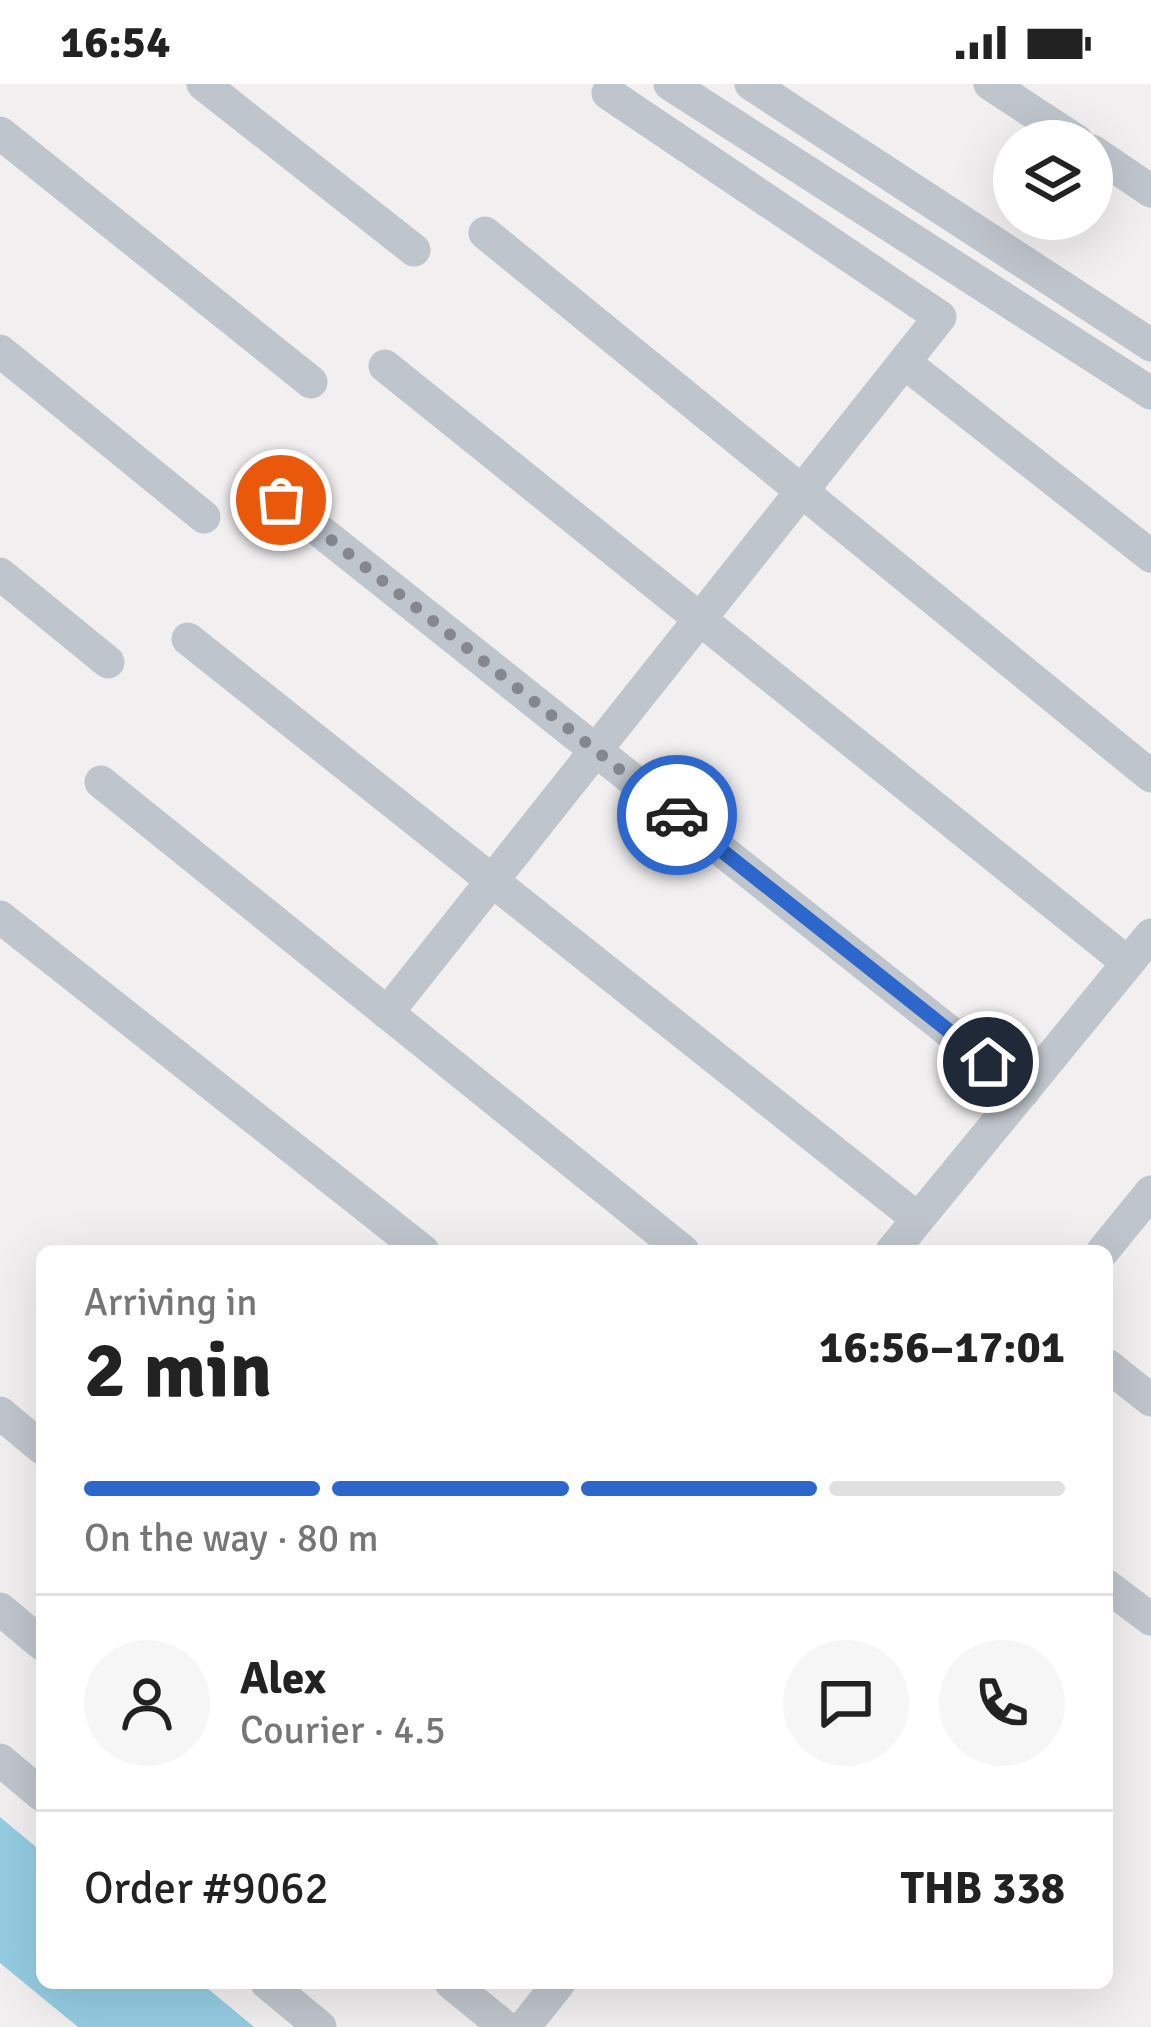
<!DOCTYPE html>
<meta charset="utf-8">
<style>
:root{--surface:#fff;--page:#f6f6f6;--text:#222;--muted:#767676;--line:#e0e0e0;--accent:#2e67cc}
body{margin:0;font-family:Signika,sans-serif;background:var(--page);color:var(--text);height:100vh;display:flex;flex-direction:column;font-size:45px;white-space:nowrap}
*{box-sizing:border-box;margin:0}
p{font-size:39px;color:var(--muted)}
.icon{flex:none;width:66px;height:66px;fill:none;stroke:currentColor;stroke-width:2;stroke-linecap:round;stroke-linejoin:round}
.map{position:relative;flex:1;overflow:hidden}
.panel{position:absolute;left:36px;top:1161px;width:1077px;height:744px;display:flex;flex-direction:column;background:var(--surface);border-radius:18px;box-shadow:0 12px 48px #0002}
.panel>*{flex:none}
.fabs{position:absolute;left:993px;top:36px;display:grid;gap:24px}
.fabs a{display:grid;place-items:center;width:120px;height:120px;border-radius:50%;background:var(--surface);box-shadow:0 12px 48px #0002;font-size:60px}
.pin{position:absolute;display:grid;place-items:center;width:102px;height:102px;color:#fff;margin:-51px;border:6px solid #fff;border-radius:50%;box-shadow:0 3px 12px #0007}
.courier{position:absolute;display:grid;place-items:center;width:120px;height:120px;margin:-60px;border:9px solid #2e67cc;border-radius:50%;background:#fff;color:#222;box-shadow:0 3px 15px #0007}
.summary em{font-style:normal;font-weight:800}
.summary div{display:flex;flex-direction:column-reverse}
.summary{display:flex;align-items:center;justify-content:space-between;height:204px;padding:0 48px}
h1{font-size:78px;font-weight:800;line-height:90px}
.bar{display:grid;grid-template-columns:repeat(4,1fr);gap:18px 12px;align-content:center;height:144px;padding:0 48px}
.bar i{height:15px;border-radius:9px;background:var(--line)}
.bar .current{background:var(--accent)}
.bar p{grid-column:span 4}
.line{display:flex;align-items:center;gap:30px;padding:0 48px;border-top:3px solid var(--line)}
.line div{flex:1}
.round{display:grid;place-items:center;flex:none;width:126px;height:126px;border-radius:63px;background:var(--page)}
.status{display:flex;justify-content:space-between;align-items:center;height:84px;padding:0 60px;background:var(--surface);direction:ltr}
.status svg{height:33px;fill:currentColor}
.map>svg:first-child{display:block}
.water{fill:#94cce2}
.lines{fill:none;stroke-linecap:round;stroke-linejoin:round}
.minor{stroke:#bfc5cc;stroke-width:33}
.done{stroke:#84888e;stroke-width:12;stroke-dasharray:0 21.6}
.route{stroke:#2e67cc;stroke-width:15}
</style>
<div class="status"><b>16:54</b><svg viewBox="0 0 49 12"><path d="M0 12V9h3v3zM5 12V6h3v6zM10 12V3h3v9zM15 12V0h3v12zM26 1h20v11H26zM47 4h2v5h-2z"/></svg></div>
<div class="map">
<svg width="1151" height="1943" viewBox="0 0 1151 1943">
<rect width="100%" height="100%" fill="#f1efef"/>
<!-- water -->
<path class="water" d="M 0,1733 L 42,1768 L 42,1899 L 201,1899 L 254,1943 L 78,1943 L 0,1879 Z"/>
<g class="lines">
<!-- minor -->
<path class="minor" d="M 203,0 L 414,166
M 670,0 L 1151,309
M 751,0 L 1151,261
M 990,0 L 1077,57
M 0,49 L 311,298
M 1092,67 L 1151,107
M 485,149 L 1151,692
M 0,267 L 204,433
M 905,279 L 1151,472
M 385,282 L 1128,879
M 281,416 L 1024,1007
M 0,490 L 108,578
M 188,555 L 918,1135
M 101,698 L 683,1167
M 0,833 L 423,1167
M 387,929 L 940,233 L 608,9
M 892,1167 L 1151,851
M 1103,1167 L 1151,1108
M 1107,1281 L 1151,1316
M 0,1329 L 42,1364
M 1107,1502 L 1151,1535
M 0,1525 L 42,1560
M 0,1676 L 42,1711
M 267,1899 L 320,1943
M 451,1899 L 505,1943
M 524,1943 L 559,1899"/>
</g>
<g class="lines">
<!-- done -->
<path class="done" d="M 281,416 L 677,731"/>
<!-- route -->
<path class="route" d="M 677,731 L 988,978"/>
</g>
</svg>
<div class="fabs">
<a><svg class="icon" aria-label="layers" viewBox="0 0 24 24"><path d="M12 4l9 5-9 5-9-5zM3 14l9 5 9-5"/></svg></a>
</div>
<div class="pin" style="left:281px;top:416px;background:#ea580c"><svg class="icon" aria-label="bag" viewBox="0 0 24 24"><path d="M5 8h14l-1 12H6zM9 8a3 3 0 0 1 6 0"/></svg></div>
<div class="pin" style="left:988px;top:978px;background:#1f2937"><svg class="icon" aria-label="home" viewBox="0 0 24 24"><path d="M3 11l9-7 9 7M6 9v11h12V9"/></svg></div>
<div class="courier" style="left:677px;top:731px"><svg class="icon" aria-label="car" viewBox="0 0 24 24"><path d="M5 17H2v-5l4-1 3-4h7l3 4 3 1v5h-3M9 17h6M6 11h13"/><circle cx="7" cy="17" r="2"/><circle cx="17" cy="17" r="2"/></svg></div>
<section class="panel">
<div class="summary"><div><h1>2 min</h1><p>Arriving in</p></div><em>16:56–17:01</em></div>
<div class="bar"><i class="current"></i><i class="current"></i><i class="current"></i><i></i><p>On the way · 80 m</p></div>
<div class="line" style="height:216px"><a class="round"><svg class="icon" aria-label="person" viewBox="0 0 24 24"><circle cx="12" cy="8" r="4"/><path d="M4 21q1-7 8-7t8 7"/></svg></a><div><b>Alex</b><p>Courier · 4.5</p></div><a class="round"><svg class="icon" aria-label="chat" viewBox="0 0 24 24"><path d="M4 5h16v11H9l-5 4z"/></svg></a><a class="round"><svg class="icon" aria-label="phone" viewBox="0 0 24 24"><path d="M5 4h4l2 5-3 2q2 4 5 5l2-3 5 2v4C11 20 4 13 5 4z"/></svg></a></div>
<div class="line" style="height:156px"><div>Order #9062</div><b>THB 338</b></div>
</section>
</div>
